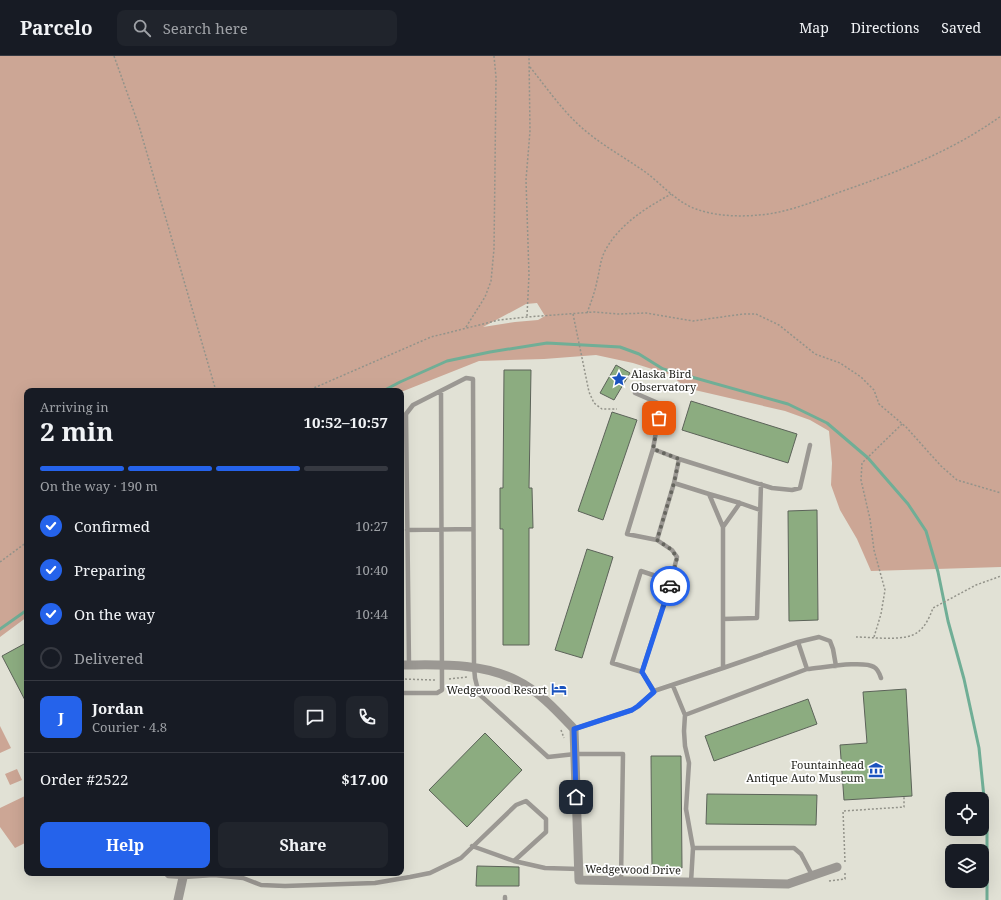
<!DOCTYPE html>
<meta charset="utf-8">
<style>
:root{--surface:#171b24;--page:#20242c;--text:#f1f3f6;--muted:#9ea1a6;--line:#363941;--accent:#2563eb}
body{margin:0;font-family:"Noto Serif",serif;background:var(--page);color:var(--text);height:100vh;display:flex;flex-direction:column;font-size:15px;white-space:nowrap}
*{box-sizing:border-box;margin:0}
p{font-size:13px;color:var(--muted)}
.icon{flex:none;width:22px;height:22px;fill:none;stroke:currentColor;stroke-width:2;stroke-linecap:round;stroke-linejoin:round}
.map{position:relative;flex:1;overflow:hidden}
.side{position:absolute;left:24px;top:332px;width:380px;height:488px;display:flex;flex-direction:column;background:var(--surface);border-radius:8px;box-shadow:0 4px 16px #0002}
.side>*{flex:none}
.buttons{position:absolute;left:945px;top:736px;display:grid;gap:8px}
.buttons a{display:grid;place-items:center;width:44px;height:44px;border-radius:8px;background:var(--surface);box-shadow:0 4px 16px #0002;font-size:20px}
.pin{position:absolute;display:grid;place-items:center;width:34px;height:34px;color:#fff;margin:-17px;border-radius:8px;box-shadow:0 2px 6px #0006}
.courier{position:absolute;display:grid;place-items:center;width:40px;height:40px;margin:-20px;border:3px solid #2563eb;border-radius:50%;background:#fff;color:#222;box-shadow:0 1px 5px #0007}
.headline em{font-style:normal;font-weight:700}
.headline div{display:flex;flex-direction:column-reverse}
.headline{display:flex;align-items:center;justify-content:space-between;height:68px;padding:0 16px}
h1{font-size:26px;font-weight:700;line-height:30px}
.bar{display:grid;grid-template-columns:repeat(4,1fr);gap:6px 4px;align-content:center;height:48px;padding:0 16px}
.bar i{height:5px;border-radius:3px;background:var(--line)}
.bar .on{background:var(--accent)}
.bar p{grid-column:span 4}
.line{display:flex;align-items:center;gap:10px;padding:0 16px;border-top:1px solid var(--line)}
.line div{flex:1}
.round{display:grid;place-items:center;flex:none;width:42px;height:42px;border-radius:8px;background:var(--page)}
ol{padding:0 16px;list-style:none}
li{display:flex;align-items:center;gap:12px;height:44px}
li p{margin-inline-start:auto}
li .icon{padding:4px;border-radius:50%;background:var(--accent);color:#fff;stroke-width:4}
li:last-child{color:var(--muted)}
li i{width:22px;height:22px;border:2px solid var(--line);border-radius:50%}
.cta{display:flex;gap:8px;margin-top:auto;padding:8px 16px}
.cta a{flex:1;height:46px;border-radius:8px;background:var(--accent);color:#fff;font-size:16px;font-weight:700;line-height:46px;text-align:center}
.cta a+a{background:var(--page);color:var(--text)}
header{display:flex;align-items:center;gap:24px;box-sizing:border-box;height:56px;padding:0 20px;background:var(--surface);border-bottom:1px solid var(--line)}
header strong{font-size:19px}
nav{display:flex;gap:22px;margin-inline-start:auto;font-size:14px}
.search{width:280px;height:36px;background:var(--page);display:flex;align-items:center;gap:10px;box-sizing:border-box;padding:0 14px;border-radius:8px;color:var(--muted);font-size:15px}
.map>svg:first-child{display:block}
.green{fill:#cca695;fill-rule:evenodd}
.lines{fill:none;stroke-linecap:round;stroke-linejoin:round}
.stream{stroke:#70ae96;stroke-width:3}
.building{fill:#8cac80;stroke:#5c6359}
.path{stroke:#93938a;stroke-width:1.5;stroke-dasharray:2 2;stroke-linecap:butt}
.service{stroke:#9b9893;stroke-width:4.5}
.minor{stroke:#9b9893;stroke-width:9}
.done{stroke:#66665f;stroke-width:4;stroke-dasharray:0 7.2}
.route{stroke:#2563eb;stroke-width:5}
.labels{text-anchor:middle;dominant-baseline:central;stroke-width:3.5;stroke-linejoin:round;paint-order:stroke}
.poi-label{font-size:11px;fill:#24241f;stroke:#fff;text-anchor:end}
.street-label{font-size:11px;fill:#24241f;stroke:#fff}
</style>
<header>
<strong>Parcelo</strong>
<div class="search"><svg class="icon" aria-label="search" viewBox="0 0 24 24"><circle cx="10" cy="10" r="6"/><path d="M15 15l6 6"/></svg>Search here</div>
<nav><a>Map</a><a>Directions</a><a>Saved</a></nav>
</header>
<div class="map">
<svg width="1001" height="844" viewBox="0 0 1001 844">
<rect width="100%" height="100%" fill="#e1e1d5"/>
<!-- green -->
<path class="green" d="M 0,0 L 1001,0 L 1001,511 L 871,515 L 857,483 L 840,454 L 831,429 L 832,407 L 829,375 L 810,364 L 785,355 L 686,332 L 671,319 L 633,307 L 596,299 L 544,303 L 479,305 L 401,336 L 401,335 L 27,335 L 27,561 L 0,581 ZM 537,247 L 545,260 L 538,264 L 515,266 L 483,271 L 526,248 Z
M 0,670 L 11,692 L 0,697 Z
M 17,713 L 22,724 L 10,729 L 5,718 Z
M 27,739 L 27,786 L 15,792 L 0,771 L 0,752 Z"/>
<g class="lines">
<!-- stream -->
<path class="stream" d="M 383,335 L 400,326 L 447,305 L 490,296 L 547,287 L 620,291 L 639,298 L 663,313 L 788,348 L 827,367 L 868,402 L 908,448 L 926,475 L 938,516 L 948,565 L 964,623 L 979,692 L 987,771 L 987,844
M 0,573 L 27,554"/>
</g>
<!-- building -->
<path class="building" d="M 616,309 L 630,317 L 614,344 L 600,337 Z
M 504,314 L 531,314 L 529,432 L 532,432 L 533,472 L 529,472 L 529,589 L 503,589 L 503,473 L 500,473 L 500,432 L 503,432 Z
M 691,345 L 797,378 L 788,407 L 682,374 Z
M 612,356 L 637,364 L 603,464 L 578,455 Z
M 817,454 L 818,564 L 789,565 L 788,455 Z
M 587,493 L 613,501 L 582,602 L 555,594 Z
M 24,588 L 27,593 L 27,648 L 2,600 Z
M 906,633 L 912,740 L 844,744 L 840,689 L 867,687 L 863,636 Z
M 808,643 L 817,668 L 714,705 L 705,680 Z
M 485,677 L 522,714 L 467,771 L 429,734 Z
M 651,700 L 681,700 L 682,812 L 652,812 Z
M 707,738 L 817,739 L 816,769 L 706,768 Z
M 477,810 L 519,811 L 519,830 L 476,830 Z"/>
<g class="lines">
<!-- path -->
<path class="path" d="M 114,0 L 139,70 L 216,335
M 530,11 C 546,31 562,54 581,71 C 601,89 626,102 648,118 C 662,129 678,147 696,153 C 715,160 739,161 759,159 C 787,157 815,145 840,136 C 897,116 951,96 1001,60
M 587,257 C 591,246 595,236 597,225 C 600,214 600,203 606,193 C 621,167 646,152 671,138
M 573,258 L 589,336 L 594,347 L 602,353 L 617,353
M 527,260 L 529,219 L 526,124 L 530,75 L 529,0
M 466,271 L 485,241 L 491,225 L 494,193 L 495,112 L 496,21 L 494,0
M 307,335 L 431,281 L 499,264 L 527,261 L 594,256 L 618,258 L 646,257 L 693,265 L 743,258 L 756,258 L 779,269 L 815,298 L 840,307 L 861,321 L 874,334 L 879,348 L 906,371 L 941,410 L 957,424 L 1001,437
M 0,506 L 27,486
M 856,581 C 872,581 906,586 918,576 C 926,570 930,560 933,552 L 976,529 L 1001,520
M 874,581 L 881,558 L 885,534 L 874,494 L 870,463 L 861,424 L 862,407 L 902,368
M 401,623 L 435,624
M 449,623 L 467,621
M 561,674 L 564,682
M 845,806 L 843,755 L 904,751 L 904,741
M 829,825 L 845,823 L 845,815"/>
<!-- service -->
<path class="service" d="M 635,337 L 658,347 L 660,353 L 653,393
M 679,403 L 772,432 L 792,434 L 800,432 L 810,389
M 709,438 L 740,447 L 760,454
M 723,471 L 740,447
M 407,474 L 473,473
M 657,484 L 627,478 L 653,393 L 679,403 L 674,427
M 723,563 L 757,562 L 761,428
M 798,586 L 819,581 L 830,585 L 833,593 L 836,610
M 409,609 L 406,358 L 413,349 L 466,322 L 473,323 L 474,611 L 475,622 L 479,638 L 548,701 L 575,698 L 623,698 L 621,824
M 723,612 L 798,586 L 807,613 C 821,612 863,604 874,611 C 878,613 880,619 881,622
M 642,616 L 671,525 L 677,501 L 672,494 L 657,484 L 674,427 L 709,438 L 723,471 L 723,612 L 654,635 L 642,616 L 612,607 L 641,515 L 671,525
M 673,630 L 685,659 L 807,613
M 401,637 L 437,637 L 442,634 L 441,335
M 685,659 L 684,675 L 685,690 L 689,707 L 686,753 L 693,792
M 574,673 L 632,654 L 639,650 L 654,635
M 514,805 L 545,812 L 579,813
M 165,817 L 168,820 L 184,821 L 214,819 L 243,822 L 261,829 L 285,830 L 375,827 L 410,821 L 430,817 L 461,802 L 516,749 L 526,745 L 546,763 L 546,776 L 514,805 L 472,790
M 691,826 L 693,792 L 794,792 L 801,798 L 812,819
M 505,844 L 505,841"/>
<!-- minor -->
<path class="minor" d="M 401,609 C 439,609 480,606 516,624 C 539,635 557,655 574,673 L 579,824 L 788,828 L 837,811
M 178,844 L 184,817"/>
</g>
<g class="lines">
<!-- done -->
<path class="done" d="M 659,362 L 653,393 L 679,403 L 674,427 L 657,484 L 672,494 L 677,502 L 670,530"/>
<!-- route -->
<path class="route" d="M 576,741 L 574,673 L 632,654 L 638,650 L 654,636 L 642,616 L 670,530"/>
</g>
<!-- icons -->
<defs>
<g id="sight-bare" transform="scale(1.2)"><path d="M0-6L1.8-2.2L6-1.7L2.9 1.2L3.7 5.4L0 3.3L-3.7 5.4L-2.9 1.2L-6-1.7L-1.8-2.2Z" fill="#1a53bf" stroke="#fff" stroke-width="2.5" paint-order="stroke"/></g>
<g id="hotel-bare" transform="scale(1.2)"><path d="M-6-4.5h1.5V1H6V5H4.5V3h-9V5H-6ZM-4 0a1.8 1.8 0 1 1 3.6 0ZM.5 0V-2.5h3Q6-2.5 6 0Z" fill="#1a53bf" stroke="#fff" stroke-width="2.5" paint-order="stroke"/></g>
<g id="museum-bare" transform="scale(1.2)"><path d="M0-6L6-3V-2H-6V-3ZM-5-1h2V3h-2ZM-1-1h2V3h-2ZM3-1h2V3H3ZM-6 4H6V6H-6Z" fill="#1a53bf" stroke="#fff" stroke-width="2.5" paint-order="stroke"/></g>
</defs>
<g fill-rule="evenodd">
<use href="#sight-bare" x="619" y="323"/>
<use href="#hotel-bare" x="559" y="633"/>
<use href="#museum-bare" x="876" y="714"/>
</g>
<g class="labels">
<!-- poi labels -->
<g class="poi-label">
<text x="631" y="317" text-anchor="start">Alaska Bird<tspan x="631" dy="13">Observatory</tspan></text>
<text x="547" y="633">Wedgewood Resort</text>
<text x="864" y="708">Fountainhead<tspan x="864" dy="13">Antique Auto Museum</tspan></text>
</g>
<!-- street labels -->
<g class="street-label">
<text transform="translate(633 813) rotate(1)">Wedgewood Drive</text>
</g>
</g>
</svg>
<div class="buttons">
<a><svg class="icon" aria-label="locate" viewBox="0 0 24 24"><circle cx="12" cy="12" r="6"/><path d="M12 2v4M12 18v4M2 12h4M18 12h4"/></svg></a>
<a><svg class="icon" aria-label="layers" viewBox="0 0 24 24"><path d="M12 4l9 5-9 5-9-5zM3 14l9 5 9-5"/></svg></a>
</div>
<div class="pin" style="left:659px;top:362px;background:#ea580c"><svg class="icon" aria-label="bag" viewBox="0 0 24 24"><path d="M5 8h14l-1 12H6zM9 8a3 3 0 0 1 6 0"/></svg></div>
<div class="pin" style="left:576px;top:741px;background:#1f2937"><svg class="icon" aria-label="home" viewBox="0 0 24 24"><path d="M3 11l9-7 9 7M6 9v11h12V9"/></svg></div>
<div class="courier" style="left:670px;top:530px"><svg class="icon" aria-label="car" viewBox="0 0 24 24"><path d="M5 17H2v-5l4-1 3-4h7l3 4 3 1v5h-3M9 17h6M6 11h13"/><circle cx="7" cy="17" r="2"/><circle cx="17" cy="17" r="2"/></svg></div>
<section class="side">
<div class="headline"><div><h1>2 min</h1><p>Arriving in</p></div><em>10:52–10:57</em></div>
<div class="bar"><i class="on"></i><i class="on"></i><i class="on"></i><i></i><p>On the way · 190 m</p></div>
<ol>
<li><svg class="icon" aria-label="check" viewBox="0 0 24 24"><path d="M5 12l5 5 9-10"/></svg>Confirmed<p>10:27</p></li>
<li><svg class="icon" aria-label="check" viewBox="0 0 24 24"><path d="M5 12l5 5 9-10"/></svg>Preparing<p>10:40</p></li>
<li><svg class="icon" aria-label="check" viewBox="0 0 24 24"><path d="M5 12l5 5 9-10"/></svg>On the way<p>10:44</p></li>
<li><i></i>Delivered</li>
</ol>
<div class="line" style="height:72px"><b class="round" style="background:var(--accent);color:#fff">J</b><div><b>Jordan</b><p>Courier · 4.8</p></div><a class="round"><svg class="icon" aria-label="chat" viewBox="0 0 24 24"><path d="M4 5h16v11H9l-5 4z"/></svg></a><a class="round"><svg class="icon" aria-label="phone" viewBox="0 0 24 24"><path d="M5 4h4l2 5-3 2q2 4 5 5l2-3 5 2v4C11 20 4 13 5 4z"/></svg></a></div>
<div class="line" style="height:52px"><div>Order #2522</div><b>$17.00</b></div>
<div class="cta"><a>Help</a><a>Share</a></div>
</section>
</div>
